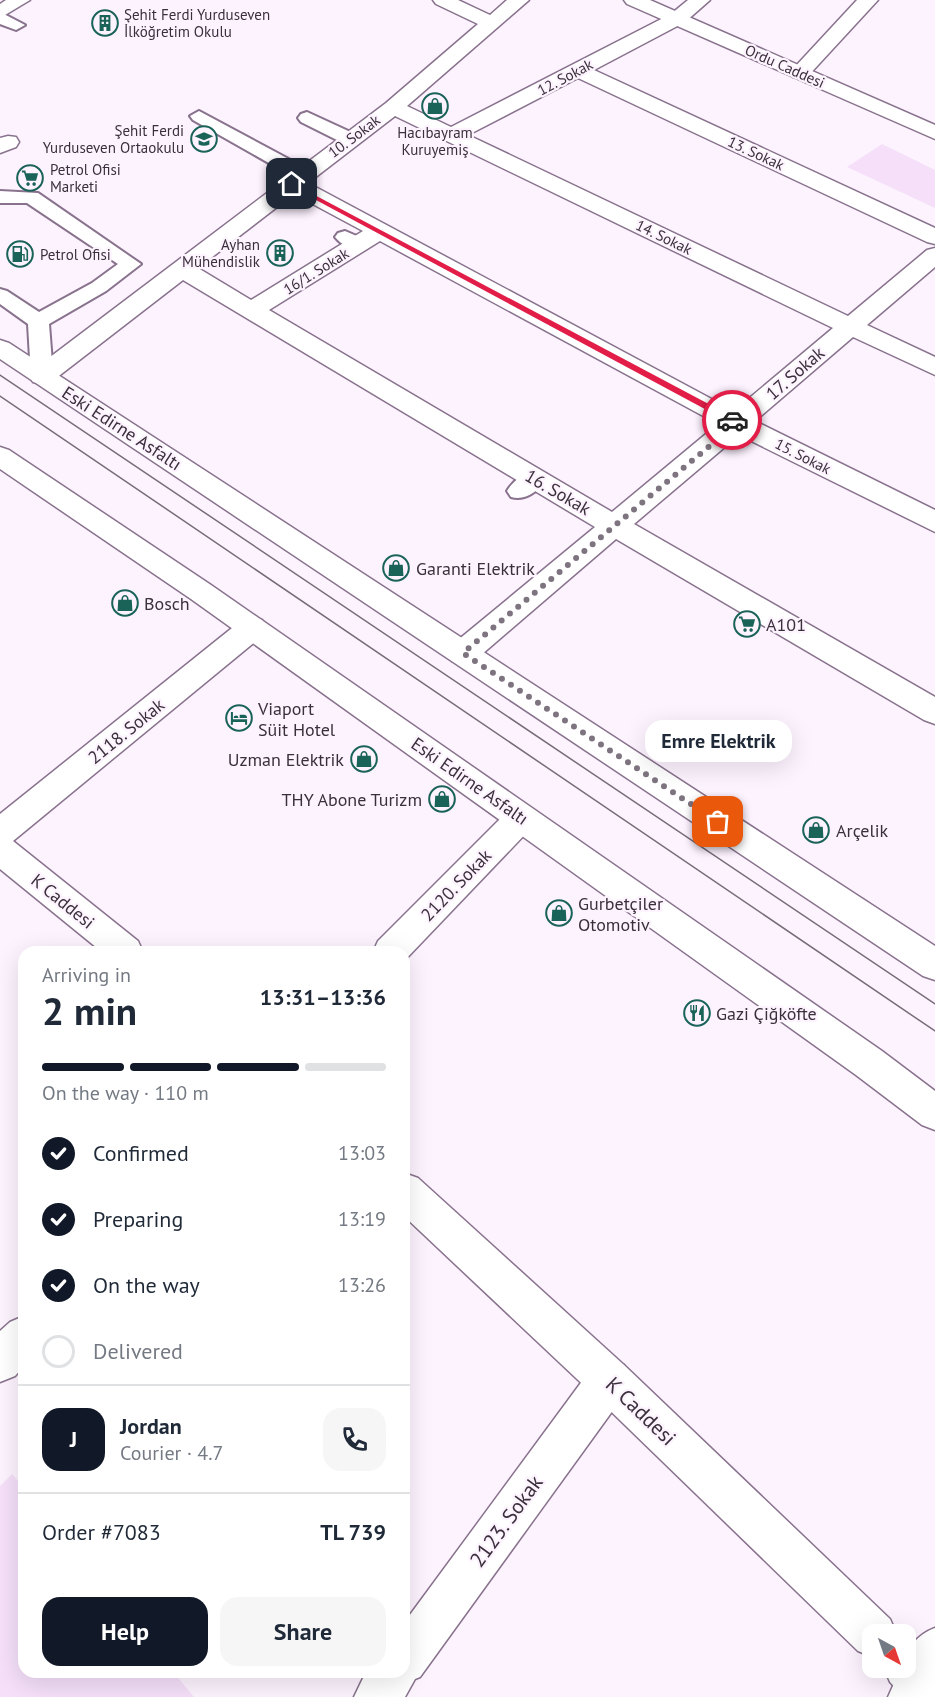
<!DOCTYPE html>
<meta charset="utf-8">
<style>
:root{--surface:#fff;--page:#f6f6f7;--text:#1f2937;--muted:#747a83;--line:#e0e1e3;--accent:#111827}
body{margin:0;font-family:"PT Sans",sans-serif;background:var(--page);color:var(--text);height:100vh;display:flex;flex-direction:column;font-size:22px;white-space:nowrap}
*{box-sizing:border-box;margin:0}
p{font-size:20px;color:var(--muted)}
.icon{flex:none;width:33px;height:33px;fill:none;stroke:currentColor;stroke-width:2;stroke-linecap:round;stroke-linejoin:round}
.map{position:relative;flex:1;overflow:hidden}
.sheet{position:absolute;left:18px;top:946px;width:392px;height:732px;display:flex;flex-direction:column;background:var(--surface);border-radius:18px;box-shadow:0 6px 24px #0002}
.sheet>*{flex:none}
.needle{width:39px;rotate:140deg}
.controls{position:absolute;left:862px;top:1624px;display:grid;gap:12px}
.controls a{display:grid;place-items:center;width:54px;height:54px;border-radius:12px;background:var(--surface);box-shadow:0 6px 24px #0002;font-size:30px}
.pin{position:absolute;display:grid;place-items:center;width:51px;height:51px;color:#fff;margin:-26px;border-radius:12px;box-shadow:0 3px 9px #0006}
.courier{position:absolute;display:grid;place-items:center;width:60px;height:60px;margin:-30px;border:4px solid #e11d48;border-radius:50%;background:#fff;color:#222;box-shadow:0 2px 8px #0007}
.bubble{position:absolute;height:42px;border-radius:18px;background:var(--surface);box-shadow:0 6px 24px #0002;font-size:20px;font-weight:700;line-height:42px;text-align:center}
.overview em{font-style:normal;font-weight:700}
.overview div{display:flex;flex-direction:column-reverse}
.overview{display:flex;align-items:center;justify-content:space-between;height:102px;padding:0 24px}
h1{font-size:39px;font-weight:700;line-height:45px}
.bar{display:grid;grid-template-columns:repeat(4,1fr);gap:9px 6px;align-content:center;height:72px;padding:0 24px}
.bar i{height:8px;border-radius:4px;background:var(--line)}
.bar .selected{background:var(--accent)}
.bar p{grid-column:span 4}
.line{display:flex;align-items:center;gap:15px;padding:0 24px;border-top:2px solid var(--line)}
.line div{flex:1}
.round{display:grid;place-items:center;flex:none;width:63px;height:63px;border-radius:18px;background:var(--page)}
ol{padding:0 24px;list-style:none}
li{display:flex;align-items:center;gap:18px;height:66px}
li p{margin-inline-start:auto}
li .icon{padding:6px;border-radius:50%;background:var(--accent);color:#fff;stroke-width:4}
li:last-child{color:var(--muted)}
li i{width:33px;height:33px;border:3px solid var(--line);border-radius:50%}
.cta{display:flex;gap:12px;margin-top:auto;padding:12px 24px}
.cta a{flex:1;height:69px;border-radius:18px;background:var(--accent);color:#fff;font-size:24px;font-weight:700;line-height:69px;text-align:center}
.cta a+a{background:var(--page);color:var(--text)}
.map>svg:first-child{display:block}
.green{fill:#f5dff9}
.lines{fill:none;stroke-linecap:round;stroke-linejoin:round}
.service-casing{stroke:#89728d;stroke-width:4}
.pedestrian-casing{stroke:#89728d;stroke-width:3}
.minor-casing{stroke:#89728d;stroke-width:3}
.tertiary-casing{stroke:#89728d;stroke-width:3}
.secondary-casing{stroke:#89728d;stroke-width:3}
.primary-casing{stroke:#89728d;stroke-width:3}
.service{fill:#fff;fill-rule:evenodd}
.pedestrian{fill:#fff;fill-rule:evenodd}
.minor{fill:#fff;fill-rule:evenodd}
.tertiary{fill:#fff;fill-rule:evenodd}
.secondary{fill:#fff;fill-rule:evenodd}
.primary{fill:#fff;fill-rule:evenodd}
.tram{stroke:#776d79;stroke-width:1.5}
.route{fill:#e11d48}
.done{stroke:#7e7480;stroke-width:6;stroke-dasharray:0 10.8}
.labels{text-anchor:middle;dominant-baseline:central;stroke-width:4.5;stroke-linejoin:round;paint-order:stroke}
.far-poi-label{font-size:15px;fill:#3a303b;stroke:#fdf3ff;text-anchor:start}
.far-street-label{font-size:15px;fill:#3a303b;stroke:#fdf3ff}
.street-label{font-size:18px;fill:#3a303b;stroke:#fdf3ff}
.poi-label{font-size:18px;fill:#3a303b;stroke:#fdf3ff;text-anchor:start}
.near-street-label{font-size:21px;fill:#3a303b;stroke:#fdf3ff}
</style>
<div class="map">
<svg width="935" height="1697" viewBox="0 0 935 1697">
<rect width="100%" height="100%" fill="#fdf3ff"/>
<!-- green -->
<path class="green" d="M 882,144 L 935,170 L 935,208 L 847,167 Z
M 12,1474 L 24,1488 L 24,1672 L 174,1673 L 194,1697 L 0,1697 L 0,1486 Z"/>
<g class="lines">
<!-- service casing -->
<g class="service-casing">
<path id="service" d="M 0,12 L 25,25 L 16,30 L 0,24 Z
M 199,111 L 311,171 L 314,175 L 304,181 L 297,179 L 193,120 L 190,116 Z
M 307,112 L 357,135 L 359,139 L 357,143 L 343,143 L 301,122 L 298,118 L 301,114 Z
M 0,191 L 38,193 L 141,264 L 106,291 L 49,324 L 53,376 L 50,381 L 34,381 L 31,376 L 28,324 L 0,304 L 0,289 L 7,291 L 39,312 L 92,283 L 118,264 L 27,203 L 0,203 Z
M 345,231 L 366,240 L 369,244 L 366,248 C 355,251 342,246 335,237 L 338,233 Z
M 534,471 L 542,473 L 546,479 C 538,492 525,501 511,497 L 507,491 C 513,481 523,474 534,471 Z"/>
</g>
<!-- pedestrian casing -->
<g class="pedestrian-casing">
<path id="pedestrian" d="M 8,136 L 16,137 L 19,142 L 16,147 L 0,153 L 0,138 Z"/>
</g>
<!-- minor casing -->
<g class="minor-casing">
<path id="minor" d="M 6,0 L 30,0 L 0,18 L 0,4 Z
M 433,0 L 458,0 L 490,15 L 507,0 L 529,0 L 407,106 L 451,127 L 671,14 L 688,0 L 710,0 L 685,22 L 594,70 L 935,228 L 935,244 L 927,242 L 578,78 L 468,135 L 848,316 L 927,250 L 935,248 L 935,267 L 867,325 L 935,357 L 935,375 L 853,337 L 755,421 L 935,510 L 935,532 L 739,435 L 634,524 L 935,697 L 935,724 L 924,720 L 616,539 L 474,661 L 463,664 L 452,661 L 448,653 L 452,645 L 595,527 L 183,280 L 51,382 L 42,384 L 33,382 L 29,376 L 33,370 L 386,103 L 478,24 L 436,4 ZM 395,116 L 833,328 L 734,411 L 308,183 ZM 294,194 L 363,231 L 251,300 L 198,268 ZM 380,241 L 718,424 L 612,512 L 269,310 Z
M 857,0 L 878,0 L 807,77 L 793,77 L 790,73 L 793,69 Z
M 521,805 L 532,809 L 537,818 L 532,827 L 404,961 L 404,952 L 373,952 L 378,941 L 510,809 Z
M 24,1316 L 24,1366 L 15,1376 L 0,1382 L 0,1331 L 10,1322 Z
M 609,1359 L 624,1365 L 630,1380 L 624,1395 L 420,1677 L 415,1679 L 405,1697 L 354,1697 L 366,1672 L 404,1672 L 404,1623 L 594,1365 Z
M 935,1628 L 935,1697 L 888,1697 L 901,1668 L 906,1668 C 906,1647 917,1635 935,1628 Z"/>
</g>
<!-- tertiary casing -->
<g class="tertiary-casing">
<path id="tertiary" d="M 252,617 L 262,620 L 267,628 L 262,636 L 13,841 L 138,941 L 143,952 L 102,952 L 0,869 L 0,814 L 242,620 Z
M 404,1173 L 418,1178 L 624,1365 L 890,1619 L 897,1635 L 873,1635 L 873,1657 L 858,1651 L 594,1395 L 404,1216 Z
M 906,1643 L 922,1650 L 935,1662 L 935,1697 L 904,1697 L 890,1682 L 884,1668 L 906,1668 Z"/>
</g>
<!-- secondary casing -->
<g class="secondary-casing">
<path id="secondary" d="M 624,0 L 650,0 L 935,125 L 935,139 L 627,4 Z"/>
</g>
<!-- primary casing -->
<g class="primary-casing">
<path id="primary" d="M 0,340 L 9,343 L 935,946 L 935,980 L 923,976 L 0,359 Z
M 0,447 L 9,450 L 211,585 L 882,1051 L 935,1091 L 935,1130 L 922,1125 L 856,1075 L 191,599 L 0,469 Z"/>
</g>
<!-- service -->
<use href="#service" class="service"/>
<!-- pedestrian -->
<use href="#pedestrian" class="pedestrian"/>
<!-- minor -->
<use href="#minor" class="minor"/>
<!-- tertiary -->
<use href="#tertiary" class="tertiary"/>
<!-- secondary -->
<use href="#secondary" class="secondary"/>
<!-- primary -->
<use href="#primary" class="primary"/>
<!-- tram -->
<path class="tram" d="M 0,375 L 935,1004
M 0,396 L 935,1031"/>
</g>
<!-- route -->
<path class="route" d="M 292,183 L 735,418 L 736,420 L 729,422 L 290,186 Z"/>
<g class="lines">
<!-- done -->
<path class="done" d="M 718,822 L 463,653 L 737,423 L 732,420"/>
</g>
<!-- icons -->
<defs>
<g id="building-ring" transform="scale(1.35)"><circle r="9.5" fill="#fdf3ff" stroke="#1a6359" stroke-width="1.5"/><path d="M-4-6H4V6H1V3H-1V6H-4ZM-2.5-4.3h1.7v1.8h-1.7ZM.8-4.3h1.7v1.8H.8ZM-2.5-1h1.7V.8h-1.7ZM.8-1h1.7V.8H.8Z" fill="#1a6359"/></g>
<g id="shop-ring" transform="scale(1.35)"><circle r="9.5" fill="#fdf3ff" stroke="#1a6359" stroke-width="1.5"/><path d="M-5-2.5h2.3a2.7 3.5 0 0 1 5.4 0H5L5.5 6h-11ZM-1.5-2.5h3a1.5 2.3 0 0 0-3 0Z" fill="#1a6359"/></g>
<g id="school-ring" transform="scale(1.35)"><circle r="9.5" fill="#fdf3ff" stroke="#1a6359" stroke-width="1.5"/><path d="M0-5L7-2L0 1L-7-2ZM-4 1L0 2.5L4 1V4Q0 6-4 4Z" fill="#1a6359"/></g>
<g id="supermarket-ring" transform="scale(1.35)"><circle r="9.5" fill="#fdf3ff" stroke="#1a6359" stroke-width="1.5"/><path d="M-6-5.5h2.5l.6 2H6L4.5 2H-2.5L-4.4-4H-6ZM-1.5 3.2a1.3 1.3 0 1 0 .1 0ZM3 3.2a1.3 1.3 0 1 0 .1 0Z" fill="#1a6359"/></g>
<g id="fuel-ring" transform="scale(1.35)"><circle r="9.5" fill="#fdf3ff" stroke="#1a6359" stroke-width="1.5"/><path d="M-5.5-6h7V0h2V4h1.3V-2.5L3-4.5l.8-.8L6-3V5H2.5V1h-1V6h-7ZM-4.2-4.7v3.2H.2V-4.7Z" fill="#1a6359"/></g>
<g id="hotel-ring" transform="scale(1.35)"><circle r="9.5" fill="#fdf3ff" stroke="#1a6359" stroke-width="1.5"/><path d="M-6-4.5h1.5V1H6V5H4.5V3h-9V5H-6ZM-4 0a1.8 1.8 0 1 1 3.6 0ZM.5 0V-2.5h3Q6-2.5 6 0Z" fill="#1a6359"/></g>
<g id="restaurant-ring" transform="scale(1.35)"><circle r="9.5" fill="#fdf3ff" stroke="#1a6359" stroke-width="1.5"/><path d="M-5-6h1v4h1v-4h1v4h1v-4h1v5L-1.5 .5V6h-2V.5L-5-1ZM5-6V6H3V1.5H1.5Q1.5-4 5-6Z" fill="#1a6359"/></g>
</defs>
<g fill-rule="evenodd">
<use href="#building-ring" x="105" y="23"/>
<use href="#shop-ring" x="435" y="106"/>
<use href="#school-ring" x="204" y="139"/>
<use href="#supermarket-ring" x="30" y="178"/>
<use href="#building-ring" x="280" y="253"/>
<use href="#fuel-ring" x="20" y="254"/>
<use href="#shop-ring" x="396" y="568"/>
<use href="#shop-ring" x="125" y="603"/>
<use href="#supermarket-ring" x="747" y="624"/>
<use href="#hotel-ring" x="239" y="718"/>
<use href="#shop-ring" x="364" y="759"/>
<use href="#shop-ring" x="442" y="799"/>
<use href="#shop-ring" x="816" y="830"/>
<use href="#shop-ring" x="559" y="913"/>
<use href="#restaurant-ring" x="697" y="1013"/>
</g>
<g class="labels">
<!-- far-poi labels -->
<g class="far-poi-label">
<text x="124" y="14">Şehit Ferdi Yurduseven<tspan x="124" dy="17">İlköğretim Okulu</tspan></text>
<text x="184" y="130" text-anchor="end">Şehit Ferdi<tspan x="184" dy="17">Yurduseven Ortaokulu</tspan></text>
<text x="435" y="132" text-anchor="middle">Hacıbayram<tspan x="435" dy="17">Kuruyemiş</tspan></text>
<text x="50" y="169">Petrol Ofisi<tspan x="50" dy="17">Marketi</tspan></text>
<text x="260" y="244" text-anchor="end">Ayhan<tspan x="260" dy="17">Mühendislik</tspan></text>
<text x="40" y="254">Petrol Ofisi</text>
</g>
<!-- far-street labels -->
<g class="far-street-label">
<text transform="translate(785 66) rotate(24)">Ordu Caddesi</text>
<text transform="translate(565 77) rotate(-28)">12. Sokak</text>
<text transform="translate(354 136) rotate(-37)">10. Sokak</text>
<text transform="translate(756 153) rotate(25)">13. Sokak</text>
<text transform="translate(664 237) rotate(26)">14. Sokak</text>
<text transform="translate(316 271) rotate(-32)">16/1. Sokak</text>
<text transform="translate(803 456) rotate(27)">15. Sokak</text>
</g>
<!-- street labels -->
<g class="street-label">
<text transform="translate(795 373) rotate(-41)">17. Sokak</text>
<text transform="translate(122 428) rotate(33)">Eski Edirne Asfaltı</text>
<text transform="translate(558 492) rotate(30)">16. Sokak</text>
<text transform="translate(126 731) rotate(-39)">2118. Sokak</text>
<text transform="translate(470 781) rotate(35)">Eski Edirne Asfaltı</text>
<text transform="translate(456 885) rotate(-46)">2120. Sokak</text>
<text transform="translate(63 901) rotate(39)">K Caddesi</text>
</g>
<!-- poi labels -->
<g class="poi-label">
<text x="416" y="568">Garanti Elektrik</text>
<text x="144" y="603">Bosch</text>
<text x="766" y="624">A101</text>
<text x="258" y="708">Viaport<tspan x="258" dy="21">Süit Hotel</tspan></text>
<text x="344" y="759" text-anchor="end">Uzman Elektrik</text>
<text x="422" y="799" text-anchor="end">THY Abone Turizm</text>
<text x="836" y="830">Arçelik</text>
<text x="578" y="903">Gurbetçiler<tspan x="578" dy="21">Otomotiv</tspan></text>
<text x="716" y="1013">Gazi Çiğköfte</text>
</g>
<!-- near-street labels -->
<g class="near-street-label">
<text transform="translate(641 1411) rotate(44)">K Caddesi</text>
<text transform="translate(506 1521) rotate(-54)">2123. Sokak</text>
</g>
</g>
</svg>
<div class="controls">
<a><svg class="needle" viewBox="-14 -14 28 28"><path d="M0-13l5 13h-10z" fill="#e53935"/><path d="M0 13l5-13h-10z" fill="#747a83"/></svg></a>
</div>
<div class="pin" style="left:718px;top:822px;background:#ea580c"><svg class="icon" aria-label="bag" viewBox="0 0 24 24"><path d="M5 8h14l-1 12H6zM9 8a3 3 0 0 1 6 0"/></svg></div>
<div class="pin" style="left:292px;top:184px;background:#1f2937"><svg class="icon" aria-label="home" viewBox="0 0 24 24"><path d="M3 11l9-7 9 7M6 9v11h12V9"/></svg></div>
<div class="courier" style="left:732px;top:420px"><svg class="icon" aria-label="car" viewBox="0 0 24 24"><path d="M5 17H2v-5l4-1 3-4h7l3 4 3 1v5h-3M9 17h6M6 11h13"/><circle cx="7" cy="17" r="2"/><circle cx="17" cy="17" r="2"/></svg></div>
<div class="bubble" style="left:645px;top:720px;width:147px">Emre Elektrik</div>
<section class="sheet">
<div class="overview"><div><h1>2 min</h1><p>Arriving in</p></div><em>13:31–13:36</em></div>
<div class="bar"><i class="selected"></i><i class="selected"></i><i class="selected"></i><i></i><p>On the way · 110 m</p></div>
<ol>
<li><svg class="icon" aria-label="check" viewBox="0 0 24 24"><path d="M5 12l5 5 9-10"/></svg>Confirmed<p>13:03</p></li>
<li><svg class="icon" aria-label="check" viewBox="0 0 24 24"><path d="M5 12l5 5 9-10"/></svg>Preparing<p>13:19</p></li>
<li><svg class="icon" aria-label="check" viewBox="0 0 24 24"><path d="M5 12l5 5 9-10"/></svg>On the way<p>13:26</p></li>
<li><i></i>Delivered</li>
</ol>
<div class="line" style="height:108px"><b class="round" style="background:var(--accent);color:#fff">J</b><div><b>Jordan</b><p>Courier · 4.7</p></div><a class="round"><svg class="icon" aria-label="phone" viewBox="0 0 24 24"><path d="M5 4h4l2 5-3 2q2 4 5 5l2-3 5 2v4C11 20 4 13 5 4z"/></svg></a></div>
<div class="line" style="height:78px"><div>Order #7083</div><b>TL 739</b></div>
<div class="cta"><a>Help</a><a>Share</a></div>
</section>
</div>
